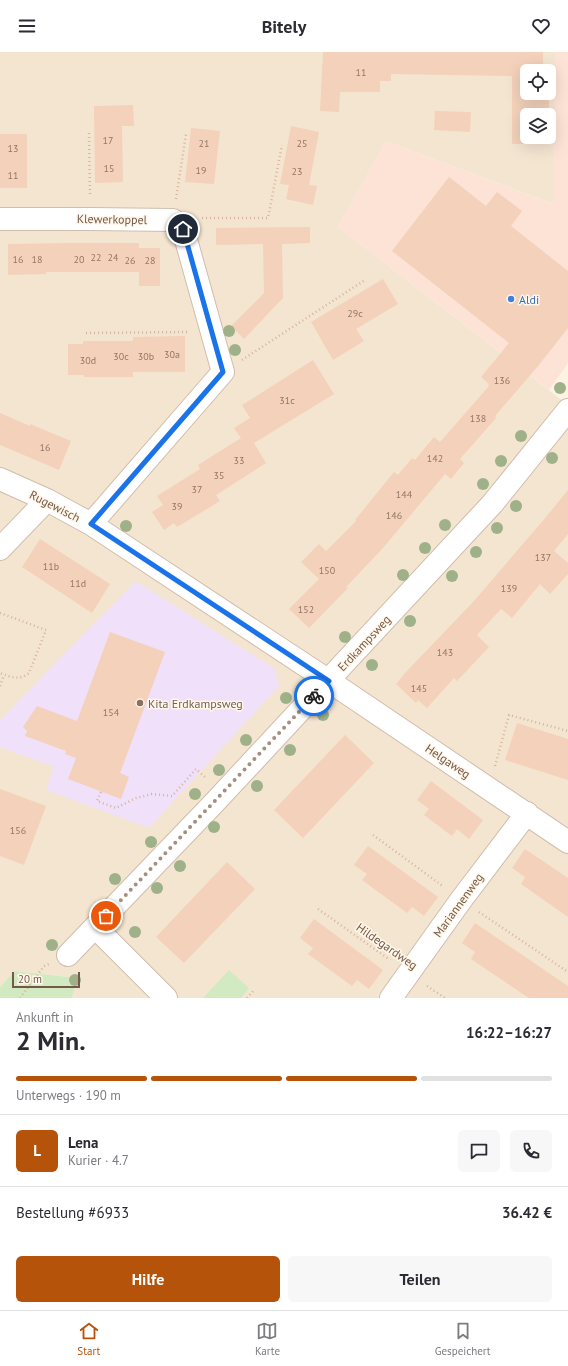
<!DOCTYPE html>
<html lang="de">
<meta charset="utf-8">
<style>
:root{--surface:#fff;--page:#f7f7f7;--text:#2b2b33;--muted:#7c7c81;--line:#e1e1e2;--accent:#b45309}
body{margin:0;font-family:"PT Sans",sans-serif;background:var(--page);color:var(--text);height:100vh;display:flex;flex-direction:column;font-size:15px;white-space:nowrap}
*{box-sizing:border-box;margin:0}
p{font-size:13px;color:var(--muted)}
.icon{flex:none;width:22px;height:22px;fill:none;stroke:currentColor;stroke-width:2;stroke-linecap:round;stroke-linejoin:round}
.map{position:relative;height:946px;overflow:hidden}
.drawer{display:flex;flex-direction:column;background:var(--surface);flex:1}
.drawer>*{flex:none}
.controls{position:absolute;left:520px;top:12px;display:grid;gap:8px}
.controls a{display:grid;place-items:center;width:36px;height:36px;border-radius:6px;background:var(--surface);box-shadow:0 4px 16px #0002;font-size:20px}
.scale{position:absolute;left:12px;bottom:10px;width:68px;box-sizing:border-box;padding-left:4px;border:2px solid #755948;border-top:0;font-size:11px;line-height:14px;white-space:nowrap;color:#755948;-webkit-text-stroke:3px #fff7ea;paint-order:stroke}
.pin{position:absolute;display:grid;place-items:center;width:34px;height:34px;color:#fff;margin:-17px;border:2px solid #fff;border-radius:50%;box-shadow:0 1px 4px #0007}
.courier{position:absolute;display:grid;place-items:center;width:40px;height:40px;margin:-20px;border:3px solid #1a73e8;border-radius:50%;background:#fff;color:#222;box-shadow:0 1px 5px #0007}
.summary em{font-style:normal;font-weight:700}
.summary div{display:flex;flex-direction:column-reverse}
.summary{display:flex;align-items:center;justify-content:space-between;height:68px;padding:0 16px}
h1{font-size:26px;font-weight:700;line-height:30px}
.bar{display:grid;grid-template-columns:repeat(4,1fr);gap:6px 4px;align-content:center;height:48px;padding:0 16px}
.bar i{height:5px;border-radius:3px;background:var(--line)}
.bar .on{background:var(--accent)}
.bar p{grid-column:span 4}
.line{display:flex;align-items:center;gap:10px;padding:0 16px;border-top:1px solid var(--line)}
.line div{flex:1}
.round{display:grid;place-items:center;flex:none;width:42px;height:42px;border-radius:6px;background:var(--page)}
.button{display:flex;gap:8px;margin-top:auto;padding:8px 16px}
.button a{flex:1;height:46px;border-radius:6px;background:var(--accent);color:#fff;font-size:16px;font-weight:700;line-height:46px;text-align:center}
.button a+a{background:var(--page);color:var(--text)}
header{display:flex;justify-content:space-between;align-items:center;height:52px;padding:0 16px;background:var(--surface);font-size:18px;font-weight:700}
.tab-bar{display:flex;justify-content:space-around;align-items:center;height:56px;border-top:1px solid var(--line);background:var(--surface);font-size:11px;color:var(--muted)}
.tab-bar a{display:grid;justify-items:center;gap:2px}
.tab-bar .on{color:var(--accent)}
.map>svg:first-child{display:block}
.residential{fill:#f4e5d1;fill-rule:evenodd}
.commercial{fill:#fde2d6}
.education{fill:#f0e0f9}
.green{fill:#d2eac1}
.building{fill:#f3d1ba}
.lines{fill:none;stroke-linecap:round;stroke-linejoin:round}
.minor-casing{stroke:#d0bdac;stroke-width:24}
.path{stroke:#d7b49d;stroke-width:2.5;stroke-dasharray:1 3;stroke-linecap:butt}
.minor{stroke:#fff;stroke-width:22}
.tree{fill:#9eb189}
.done{stroke:#a58f7e;stroke-width:4;stroke-dasharray:0 7.2}
.route{stroke:#1a73e8;stroke-width:5}
.shop-dot{fill:#3f7fe0;stroke:#fff7ea;stroke-width:1.5}
.education-dot{fill:#8d6e63;stroke:#fff7ea;stroke-width:1.5}
.labels{text-anchor:middle;dominant-baseline:central;stroke-width:3;stroke-linejoin:round;paint-order:stroke}
.number-label{font-size:10px;fill:#947764}
.street-label{font-size:12px;fill:#755948;stroke:#fff7ea}
.shop-label{font-size:12px;fill:#366cbe;stroke:#fff7ea;text-anchor:start}
.education-label{font-size:12px;fill:#785e54;stroke:#fff7ea;text-anchor:start}
</style>
<header><svg class="icon" aria-label="menu" viewBox="0 0 24 24"><path d="M4 6h16M4 12h16M4 18h16"/></svg>Bitely<svg class="icon" aria-label="heart" viewBox="0 0 24 24"><path d="M12 20l-8-8c-3-5 5-10 8-4 3-6 11-1 8 4z"/></svg></header>
<div class="map">
<svg width="568" height="946" viewBox="0 0 568 946">
<rect width="100%" height="100%" fill="#fdf3e3"/>
<!-- residential -->
<path class="residential" d="M 0,0 L 555,0 L 554,152 L 386,89 L 338,175 L 568,353 L 568,946 L 72,946 L 76,926 L 16,919 L 0,935 ZM 527,19 L 549,19 L 549,41 L 527,41 ZM 527,63 L 549,63 L 549,85 L 527,85 Z"/>
<!-- commercial -->
<path class="commercial" d="M 555,0 L 568,0 L 568,311 L 549,338 L 338,175 L 386,89 L 553,152 Z"/>
<!-- education -->
<path class="education" d="M 136,529 L 275,617 L 279,634 L 149,776 L 46,738 L 54,715 L 0,695 L 0,668 Z"/>
<!-- green -->
<path class="green" d="M 229,918 L 249,936 L 241,946 L 203,946 Z
M 15,919 L 77,926 L 72,946 L 0,946 L 0,935 Z"/>
<!-- building -->
<path class="building" d="M 323,0 L 543,0 L 543,19 L 527,19 L 527,41 L 542,41 L 542,47 L 549,47 L 549,84 L 549,63 L 527,63 L 527,85 L 549,85 L 549,92 L 512,92 L 512,24 L 391,22 L 391,29 L 380,29 L 380,40 L 340,40 L 339,60 L 320,59 Z
M 133,53 L 134,74 L 122,74 L 123,130 L 95,131 L 94,54 Z
M 435,59 L 471,60 L 470,80 L 434,78 Z
M 291,74 L 319,80 L 309,133 L 317,134 L 313,153 L 286,147 L 289,133 L 280,132 Z
M 191,76 L 220,79 L 214,132 L 185,130 Z
M 0,82 L 27,82 L 27,136 L 0,136 Z
M 449,125 L 486,154 L 497,140 L 522,159 L 511,174 L 568,219 L 568,276 L 538,314 L 495,364 L 496,366 L 460,407 L 464,411 L 451,427 L 445,422 L 383,496 L 346,535 L 348,536 L 309,576 L 289,557 L 319,527 L 301,510 L 319,492 L 326,499 L 356,469 L 355,468 L 394,420 L 398,423 L 412,406 L 415,408 L 434,385 L 440,390 L 489,334 L 488,334 L 489,332 L 481,325 L 509,291 L 392,199 Z
M 310,175 L 310,191 L 282,192 L 283,246 L 244,287 L 231,274 L 264,241 L 263,192 L 216,193 L 216,176 Z
M 70,191 L 139,191 L 139,196 L 160,196 L 160,234 L 139,234 L 139,220 L 46,220 L 46,222 L 8,223 L 8,192 Z
M 383,227 L 398,252 L 356,277 L 364,289 L 333,308 L 311,270 Z
M 185,284 L 185,320 L 133,320 L 133,325 L 84,325 L 84,323 L 68,323 L 68,292 L 83,292 L 83,289 L 133,289 L 133,285 Z
M 313,308 L 334,342 L 254,391 L 266,411 L 216,443 L 220,449 L 177,475 L 174,471 L 164,478 L 152,460 L 163,453 L 157,444 L 200,417 L 198,413 L 241,386 L 234,376 L 250,366 L 242,353 Z
M 0,361 L 30,374 L 30,372 L 71,389 L 59,418 L 0,393 Z
M 568,438 L 568,482 L 554,499 L 568,511 L 568,522 L 550,542 L 540,532 L 512,566 L 501,557 L 477,583 L 489,595 L 457,629 L 454,626 L 427,656 L 418,648 L 416,651 L 396,632 L 406,620 L 474,549 L 546,465 Z
M 40,487 L 110,532 L 92,561 L 22,515 Z
M 110,580 L 165,600 L 120,721 L 129,725 L 121,747 L 68,727 L 76,706 L 65,702 L 66,699 L 25,684 L 27,679 L 23,675 L 37,654 L 77,669 Z
M 517,671 L 568,687 L 568,728 L 505,708 Z
M 345,683 L 374,711 L 303,786 L 274,758 Z
M 431,729 L 483,768 L 469,787 L 457,777 L 452,784 L 424,763 L 429,757 L 417,748 Z
M 0,737 L 46,754 L 24,813 L 0,804 Z
M 368,794 L 438,845 L 424,864 L 412,855 L 407,861 L 362,828 L 367,822 L 354,813 Z
M 525,797 L 568,826 L 568,865 L 521,832 L 525,825 L 512,816 Z
M 227,810 L 255,837 L 184,911 L 156,885 Z
M 314,867 L 383,918 L 369,937 L 357,928 L 352,934 L 308,902 L 313,896 L 300,886 Z
M 475,871 L 568,934 L 568,946 L 529,946 L 471,907 L 475,900 L 462,891 Z"/>
<g class="lines">
<!-- minor casing -->
<g class="minor-casing">
<path id="minor" d="M 0,167 L 90,167 L 173,168 L 183,177 L 223,320 L 91,472
M 0,427 L 47,448 L 91,472 L 329,629 L 568,790
M 0,497 L 47,448
M 95,875 L 166,946
M 68,903 L 215,750 L 493,451 L 568,358
M 391,946 L 461,848 L 527,761"/>
</g>
<!-- path -->
<path class="path" d="M 89,81 L 90,145
M 176,147 L 186,82
M 202,166 L 268,166 L 282,93
M 86,281 L 189,280
M 242,308 L 365,228
M 0,561 L 46,578 L 29,621 C 19,629 11,625 0,621
M 0,634 L 4,623
M 495,714 L 509,663 L 568,679
M 101,740 L 97,749 L 116,756 L 136,746 L 152,742 L 172,744 L 196,717 L 206,726
M 373,783 L 444,835
M 318,857 L 390,908
M 479,860 L 568,920
M 427,934 L 445,946
M 20,946 L 44,914 L 49,912
M 247,946 L 255,937"/>
<!-- minor -->
<use href="#minor" class="minor"/>
</g>
<!-- trees -->
<g class="tree">
<circle cx="229" cy="279" r="6"/>
<circle cx="235" cy="298" r="6"/>
<circle cx="560" cy="336" r="6"/>
<circle cx="521" cy="384" r="6"/>
<circle cx="552" cy="406" r="6"/>
<circle cx="501" cy="409" r="6"/>
<circle cx="483" cy="432" r="6"/>
<circle cx="516" cy="454" r="6"/>
<circle cx="445" cy="473" r="6"/>
<circle cx="126" cy="474" r="6"/>
<circle cx="497" cy="476" r="6"/>
<circle cx="425" cy="496" r="6"/>
<circle cx="476" cy="500" r="6"/>
<circle cx="403" cy="523" r="6"/>
<circle cx="452" cy="524" r="6"/>
<circle cx="410" cy="569" r="6"/>
<circle cx="345" cy="585" r="6"/>
<circle cx="372" cy="613" r="6"/>
<circle cx="286" cy="646" r="6"/>
<circle cx="323" cy="663" r="6"/>
<circle cx="246" cy="688" r="6"/>
<circle cx="290" cy="698" r="6"/>
<circle cx="219" cy="718" r="6"/>
<circle cx="257" cy="734" r="6"/>
<circle cx="195" cy="742" r="6"/>
<circle cx="214" cy="775" r="6"/>
<circle cx="151" cy="790" r="6"/>
<circle cx="180" cy="814" r="6"/>
<circle cx="115" cy="827" r="6"/>
<circle cx="157" cy="836" r="6"/>
<circle cx="135" cy="880" r="6"/>
<circle cx="52" cy="893" r="6"/>
<circle cx="75" cy="928" r="6"/>
</g>
<g class="lines">
<!-- done -->
<path class="done" d="M 106,864 L 314,644"/>
<!-- route -->
<path class="route" d="M 183,177 L 223,320 L 91,472 L 329,629 L 314,644"/>
</g>
<!-- markers -->
<circle class="shop-dot" cx="511" cy="247" r="4"/>
<circle class="education-dot" cx="140" cy="651" r="4"/>
<g class="labels">
<!-- number labels -->
<g class="number-label">
<text x="361" y="20">11</text>
<text x="108" y="88">17</text>
<text x="204" y="91">21</text>
<text x="302" y="91">25</text>
<text x="13" y="96">13</text>
<text x="109" y="116">15</text>
<text x="201" y="118">19</text>
<text x="297" y="119">23</text>
<text x="13" y="123">11</text>
<text x="96" y="205">22</text>
<text x="113" y="205">24</text>
<text x="18" y="207">16</text>
<text x="37" y="207">18</text>
<text x="79" y="207">20</text>
<text x="130" y="208">26</text>
<text x="150" y="208">28</text>
<text x="355" y="261">29c</text>
<text x="172" y="302">30a</text>
<text x="121" y="304">30c</text>
<text x="146" y="304">30b</text>
<text x="88" y="308">30d</text>
<text x="502" y="328">136</text>
<text x="287" y="348">31c</text>
<text x="478" y="366">138</text>
<text x="45" y="395">16</text>
<text x="435" y="406">142</text>
<text x="239" y="408">33</text>
<text x="219" y="423">35</text>
<text x="197" y="437">37</text>
<text x="404" y="442">144</text>
<text x="177" y="454">39</text>
<text x="394" y="463">146</text>
<text x="543" y="505">137</text>
<text x="51" y="514">11b</text>
<text x="327" y="518">150</text>
<text x="78" y="531">11d</text>
<text x="509" y="536">139</text>
<text x="306" y="557">152</text>
<text x="445" y="600">143</text>
<text x="419" y="636">145</text>
<text x="111" y="660">154</text>
<text x="18" y="778">156</text>
</g>
<!-- street labels -->
<g class="street-label">
<text transform="translate(112 167) rotate(1)">Klewerkoppel</text>
<text transform="translate(55 454) rotate(27)">Rugewisch</text>
<text transform="translate(364 591) rotate(-47)">Erdkampsweg</text>
<text transform="translate(448 709) rotate(34)">Helgaweg</text>
<text transform="translate(458 853) rotate(-54)">Mariannenweg</text>
<text transform="translate(387 894) rotate(35)">Hildegardweg</text>
</g>
<!-- shop labels -->
<g class="shop-label">
<text x="519" y="247">Aldi</text>
</g>
<!-- education labels -->
<g class="education-label">
<text x="148" y="651">Kita Erdkampsweg</text>
</g>
</g>
</svg>
<div class="controls">
<a><svg class="icon" aria-label="locate" viewBox="0 0 24 24"><circle cx="12" cy="12" r="6"/><path d="M12 2v4M12 18v4M2 12h4M18 12h4"/></svg></a>
<a><svg class="icon" aria-label="layers" viewBox="0 0 24 24"><path d="M12 4l9 5-9 5-9-5zM3 14l9 5 9-5"/></svg></a>
</div>
<div class="scale">20 m</div>
<div class="pin" style="left:106px;top:864px;background:#ea580c"><svg class="icon" aria-label="bag" viewBox="0 0 24 24"><path d="M5 8h14l-1 12H6zM9 8a3 3 0 0 1 6 0"/></svg></div>
<div class="pin" style="left:183px;top:177px;background:#1f2937"><svg class="icon" aria-label="home" viewBox="0 0 24 24"><path d="M3 11l9-7 9 7M6 9v11h12V9"/></svg></div>
<div class="courier" style="left:314px;top:644px"><svg class="icon" aria-label="bike" viewBox="0 0 24 24"><circle cx="6" cy="16" r="4"/><circle cx="18" cy="16" r="4"/><path d="M6 16l4-8h5l3 8M10 8l3 8H6M13 5h3"/></svg></div>
</div>
<section class="drawer">
<div class="summary"><div><h1>2 Min.</h1><p>Ankunft in</p></div><em>16:22–16:27</em></div>
<div class="bar"><i class="on"></i><i class="on"></i><i class="on"></i><i></i><p>Unterwegs · 190 m</p></div>
<div class="line" style="height:72px"><b class="round" style="background:var(--accent);color:#fff">L</b><div><b>Lena</b><p>Kurier · 4.7</p></div><a class="round"><svg class="icon" aria-label="chat" viewBox="0 0 24 24"><path d="M4 5h16v11H9l-5 4z"/></svg></a><a class="round"><svg class="icon" aria-label="phone" viewBox="0 0 24 24"><path d="M5 4h4l2 5-3 2q2 4 5 5l2-3 5 2v4C11 20 4 13 5 4z"/></svg></a></div>
<div class="line" style="height:52px"><div>Bestellung #6933</div><b>36.42 €</b></div>
<div class="button"><a>Hilfe</a><a>Teilen</a></div>
</section>
<nav class="tab-bar">
<a class="on"><svg class="icon" aria-label="home" viewBox="0 0 24 24"><path d="M3 11l9-7 9 7M6 9v11h12V9"/></svg>Start</a>
<a><svg class="icon" aria-label="map" viewBox="0 0 24 24"><path d="M3 6l6-2 6 2 6-2v14l-6 2-6-2-6 2zM9 4v14M15 6v14"/></svg>Karte</a>
<a><svg class="icon" aria-label="saved" viewBox="0 0 24 24"><path d="M7 4h10v16l-5-4-5 4z"/></svg>Gespeichert</a>
</nav>
